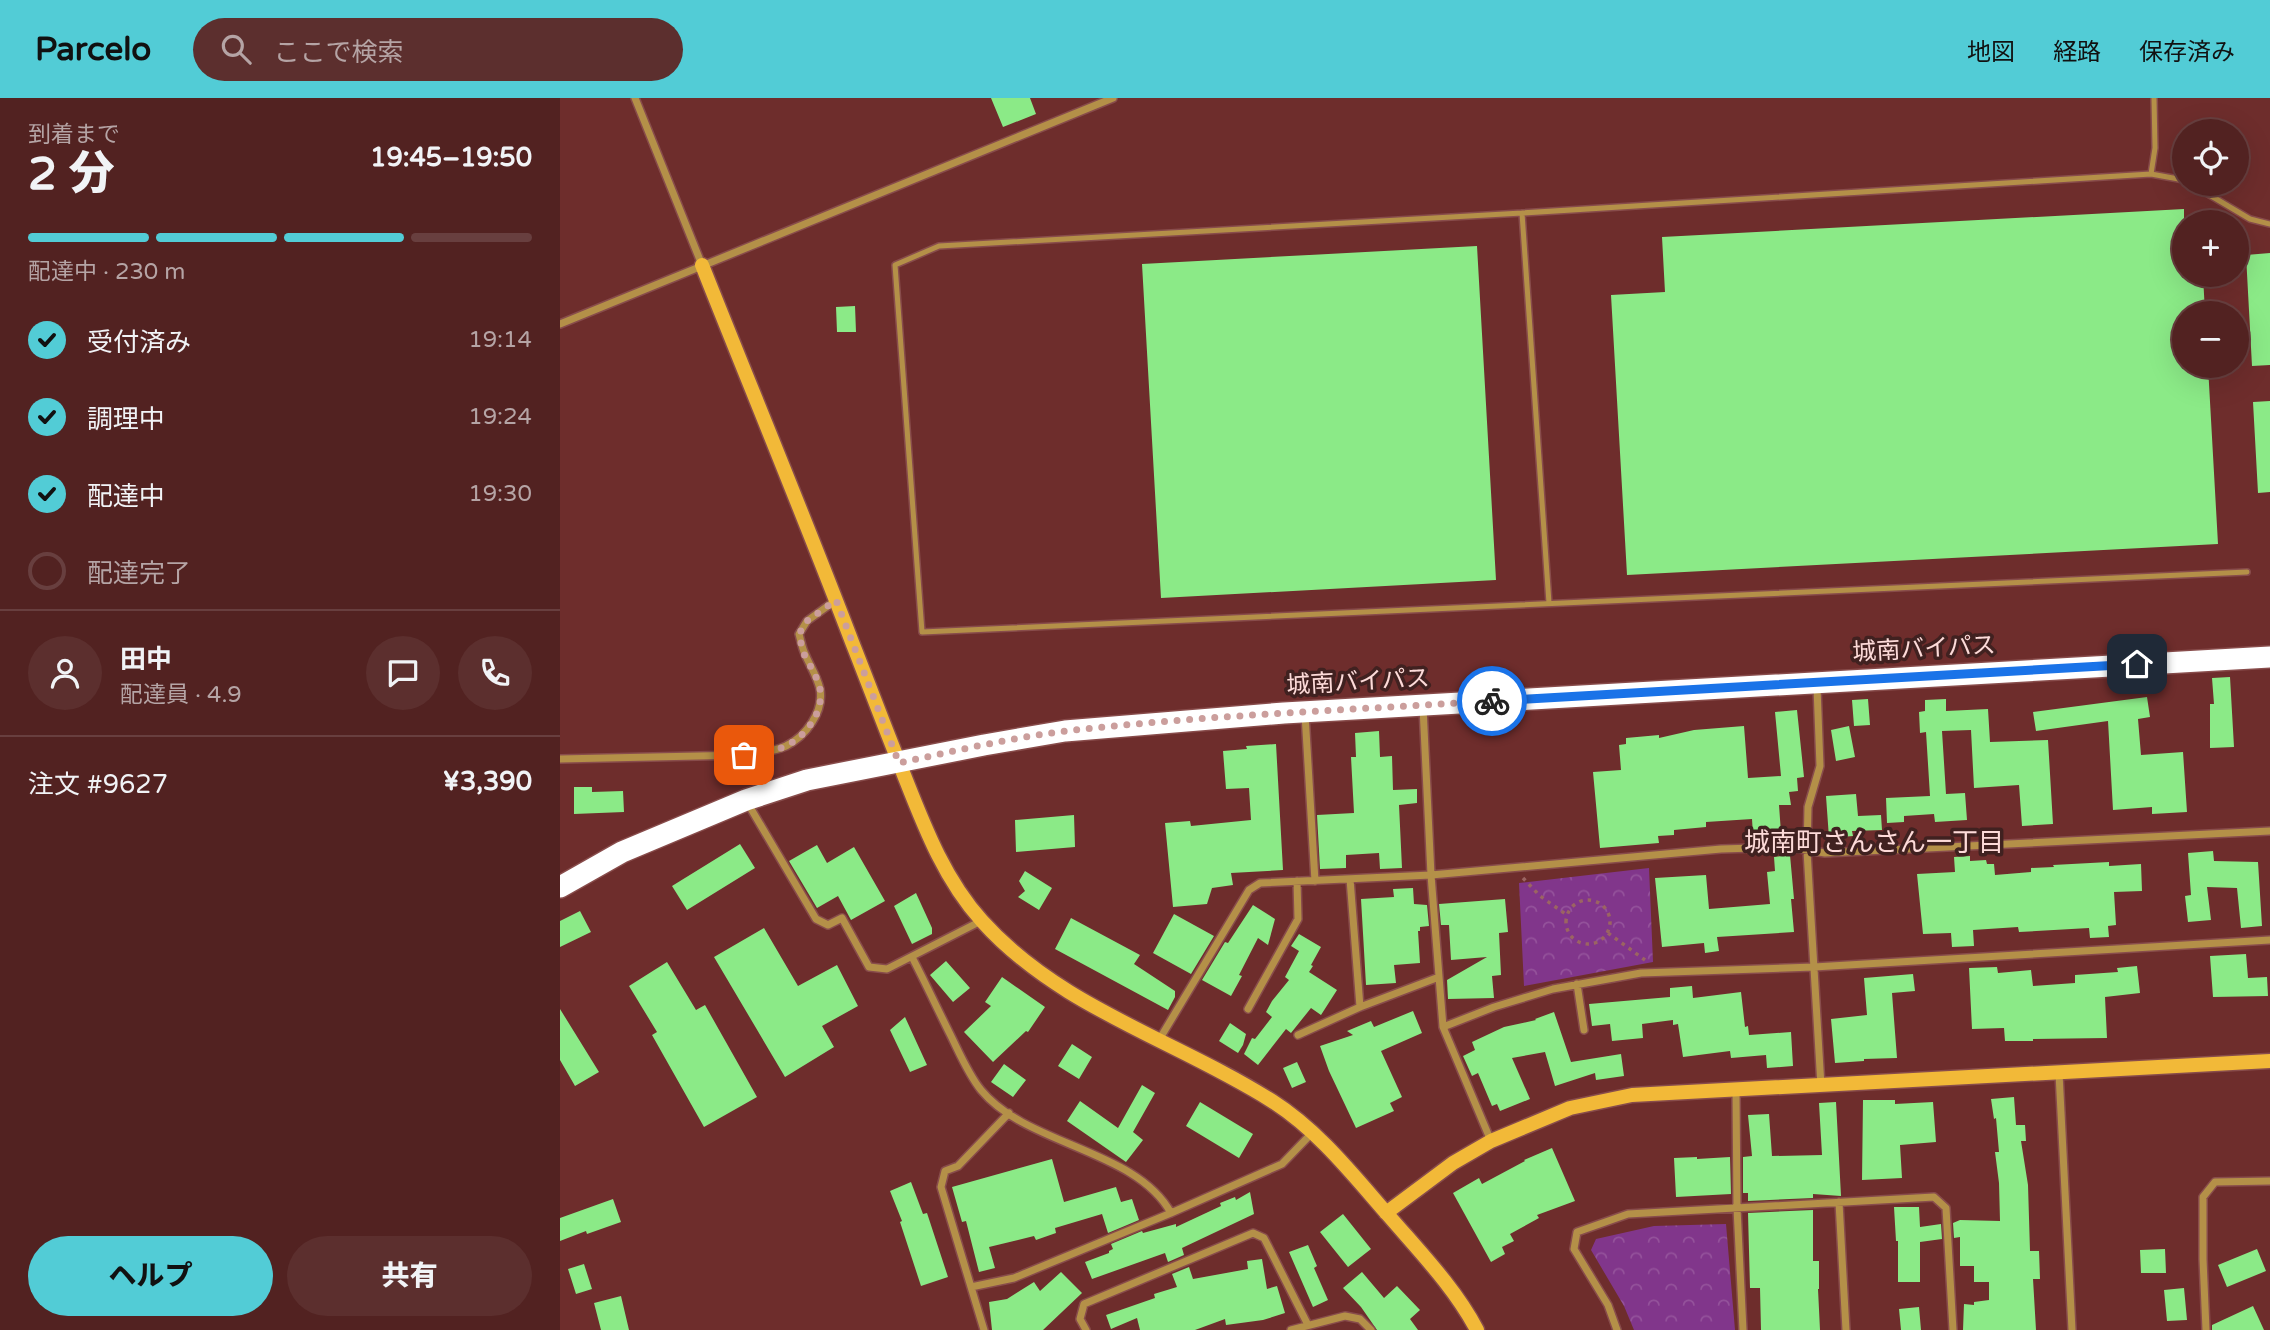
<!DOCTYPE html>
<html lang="ja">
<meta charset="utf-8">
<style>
:root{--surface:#522221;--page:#5c2f2e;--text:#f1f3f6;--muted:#b5a4a5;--line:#683f3f;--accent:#52ccd6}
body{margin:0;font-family:"Varela Round","Noto Sans JP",sans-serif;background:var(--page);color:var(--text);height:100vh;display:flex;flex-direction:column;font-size:26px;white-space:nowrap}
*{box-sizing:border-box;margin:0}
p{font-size:23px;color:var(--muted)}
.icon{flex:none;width:38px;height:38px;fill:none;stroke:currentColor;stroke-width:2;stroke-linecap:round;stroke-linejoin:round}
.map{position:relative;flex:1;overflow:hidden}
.panel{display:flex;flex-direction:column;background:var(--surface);width:560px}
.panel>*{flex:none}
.fabs{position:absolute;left:1612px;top:21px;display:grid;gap:14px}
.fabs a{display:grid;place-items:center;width:77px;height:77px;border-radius:50%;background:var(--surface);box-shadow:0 7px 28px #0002,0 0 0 2px var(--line);font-size:35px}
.pin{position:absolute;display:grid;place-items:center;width:60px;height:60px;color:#fff;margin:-30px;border-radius:14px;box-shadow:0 4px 10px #0006}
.courier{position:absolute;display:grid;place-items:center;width:70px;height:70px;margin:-35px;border:5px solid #1a73e8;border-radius:50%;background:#fff;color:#222;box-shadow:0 2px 9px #0007}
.overview em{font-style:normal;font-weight:800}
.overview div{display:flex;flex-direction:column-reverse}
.overview{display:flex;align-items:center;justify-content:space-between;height:119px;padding:0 28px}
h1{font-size:46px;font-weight:800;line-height:52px}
.bar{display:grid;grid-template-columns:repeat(4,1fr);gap:10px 7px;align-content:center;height:84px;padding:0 28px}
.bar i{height:9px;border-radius:5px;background:var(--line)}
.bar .selected{background:var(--accent)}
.bar p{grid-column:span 4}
.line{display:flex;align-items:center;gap:18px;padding:0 28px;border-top:2px solid var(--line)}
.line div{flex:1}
.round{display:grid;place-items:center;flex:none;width:74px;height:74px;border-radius:37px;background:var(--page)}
ol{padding:0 28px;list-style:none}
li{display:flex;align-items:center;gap:21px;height:77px}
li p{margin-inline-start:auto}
li .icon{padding:7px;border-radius:50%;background:var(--accent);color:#111;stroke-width:4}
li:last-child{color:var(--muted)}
li i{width:38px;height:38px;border:4px solid var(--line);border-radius:50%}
.action{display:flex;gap:14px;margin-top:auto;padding:14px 28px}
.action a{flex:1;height:80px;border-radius:42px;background:var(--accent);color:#111;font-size:28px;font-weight:800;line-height:80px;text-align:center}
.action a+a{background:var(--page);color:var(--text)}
header{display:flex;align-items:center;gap:42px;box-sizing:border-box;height:98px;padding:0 35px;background:var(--accent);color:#111}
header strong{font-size:33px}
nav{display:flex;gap:38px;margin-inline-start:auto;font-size:24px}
.search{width:490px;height:63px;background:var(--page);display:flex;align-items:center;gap:18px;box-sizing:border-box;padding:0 24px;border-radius:38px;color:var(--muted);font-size:26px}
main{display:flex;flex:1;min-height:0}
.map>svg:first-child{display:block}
.forest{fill:url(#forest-crowns)}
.building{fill:#8bea87}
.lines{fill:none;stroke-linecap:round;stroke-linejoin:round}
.lane-casing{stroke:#884c4b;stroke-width:8}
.street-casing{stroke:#884c4b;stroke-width:10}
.secondary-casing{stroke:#884c4b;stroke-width:17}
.highway-casing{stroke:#884c4b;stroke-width:24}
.path{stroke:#9b6462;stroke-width:3.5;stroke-dasharray:3.5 5;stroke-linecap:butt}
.lane{stroke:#b49048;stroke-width:5}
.street{stroke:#b49048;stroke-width:7}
.secondary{stroke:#f2b938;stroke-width:14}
.highway{stroke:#fff;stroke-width:21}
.done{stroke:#cb9e9c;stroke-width:7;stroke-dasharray:0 12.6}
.route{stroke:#1a73e8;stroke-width:9}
.labels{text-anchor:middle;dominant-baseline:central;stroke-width:7;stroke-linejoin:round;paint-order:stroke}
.street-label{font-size:24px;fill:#fddbd9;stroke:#402120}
.neighbourhood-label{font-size:26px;fill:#fddbd9;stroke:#402120}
</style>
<header>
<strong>Parcelo</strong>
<div class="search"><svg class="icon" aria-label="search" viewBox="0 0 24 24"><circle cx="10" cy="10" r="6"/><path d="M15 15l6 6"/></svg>ここで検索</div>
<nav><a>地図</a><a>経路</a><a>保存済み</a></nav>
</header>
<main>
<section class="panel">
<div class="overview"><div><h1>2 分</h1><p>到着まで</p></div><em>19:45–19:50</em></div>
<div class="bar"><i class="selected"></i><i class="selected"></i><i class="selected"></i><i></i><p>配達中 · 230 m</p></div>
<ol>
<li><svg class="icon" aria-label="check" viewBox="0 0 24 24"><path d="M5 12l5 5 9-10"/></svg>受付済み<p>19:14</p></li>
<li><svg class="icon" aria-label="check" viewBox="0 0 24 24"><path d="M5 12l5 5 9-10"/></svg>調理中<p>19:24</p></li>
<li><svg class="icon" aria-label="check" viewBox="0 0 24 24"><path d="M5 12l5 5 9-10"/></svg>配達中<p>19:30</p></li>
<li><i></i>配達完了</li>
</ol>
<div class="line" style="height:126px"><a class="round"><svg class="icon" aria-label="person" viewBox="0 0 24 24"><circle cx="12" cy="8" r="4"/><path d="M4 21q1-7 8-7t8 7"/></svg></a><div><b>田中</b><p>配達員 · 4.9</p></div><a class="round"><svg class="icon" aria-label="chat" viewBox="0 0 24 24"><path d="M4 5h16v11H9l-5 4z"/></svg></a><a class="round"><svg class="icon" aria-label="phone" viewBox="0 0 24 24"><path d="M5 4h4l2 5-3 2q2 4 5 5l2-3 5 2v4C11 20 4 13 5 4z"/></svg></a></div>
<div class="line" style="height:91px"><div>注文 #9627</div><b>¥3,390</b></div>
<div class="action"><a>ヘルプ</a><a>共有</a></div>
</section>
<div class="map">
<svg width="1710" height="1232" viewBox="0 0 1710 1232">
<defs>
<pattern id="forest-crowns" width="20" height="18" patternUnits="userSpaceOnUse" patternTransform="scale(1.75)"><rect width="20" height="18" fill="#81368b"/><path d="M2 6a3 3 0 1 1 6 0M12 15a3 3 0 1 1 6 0" fill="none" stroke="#94529b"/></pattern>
</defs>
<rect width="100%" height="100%" fill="#6e2d2c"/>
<!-- forest -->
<path class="forest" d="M 1089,770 L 1093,864 L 964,888 L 959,785 Z
M 1166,1126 L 1175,1232 L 1074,1232 L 1064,1208 L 1031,1152 L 1036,1141 L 1094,1128 Z"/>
<!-- building -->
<path class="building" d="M 431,0 L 470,0 L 476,16 L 443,29 Z
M 1624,111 L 1624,177 L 1643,177 L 1645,215 L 1624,215 L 1624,268 L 1648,268 L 1658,446 L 1067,477 L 1051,197 L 1105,194 L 1102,139 Z
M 917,148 L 936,482 L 601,500 L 582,166 Z
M 1710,155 L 1710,267 L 1692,268 L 1686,157 Z
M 295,208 L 296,234 L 277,234 L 276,209 Z
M 1710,303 L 1710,394 L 1698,395 L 1693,304 Z
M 1670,579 L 1674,649 L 1650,650 L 1650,606 L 1654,606 L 1652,580 Z
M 1587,599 L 1590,619 L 1578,621 L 1581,657 L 1623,654 L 1627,714 L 1592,716 L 1592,709 L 1553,712 L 1548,623 L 1476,633 L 1473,614 Z
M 1308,601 L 1310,627 L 1294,628 L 1292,602 Z
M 1386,601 L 1386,613 L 1428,611 L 1430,644 L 1488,642 L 1493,726 L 1462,728 L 1459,687 L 1414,690 L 1411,632 L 1382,633 L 1386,696 L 1405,695 L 1407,722 L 1375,724 L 1374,716 L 1344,718 L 1344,724 L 1327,725 L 1326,700 L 1370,698 L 1366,634 L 1360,635 L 1359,614 L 1365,613 L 1365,602 Z
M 1237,612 L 1244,679 L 1237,680 L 1238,693 L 1229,694 L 1231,707 L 1219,707 L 1221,735 L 1193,737 L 1192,721 L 1146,724 L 1146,729 L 1114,732 L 1114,737 L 1098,738 L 1099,745 L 1040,750 L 1033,674 L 1061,672 L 1059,647 L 1066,646 L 1066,640 L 1099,637 L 1099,640 L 1134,632 L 1184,628 L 1188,680 L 1221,678 L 1215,614 Z
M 1289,628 L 1295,659 L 1276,663 L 1271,632 Z
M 819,633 L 820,659 L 832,658 L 833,692 L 857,691 L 857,705 L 839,707 L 842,770 L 820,771 L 819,755 L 786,757 L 786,770 L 760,771 L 757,717 L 794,715 L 791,659 L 796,659 L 795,635 Z
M 716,646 L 723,772 L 671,775 L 673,787 L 652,790 L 647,806 L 613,809 L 605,725 L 630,723 L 631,728 L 691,722 L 689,690 L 666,691 L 663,653 L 687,651 L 686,648 Z
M 14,689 L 32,689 L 32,694 L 63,693 L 64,714 L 14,716 Z
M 1296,696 L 1298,718 L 1321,717 L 1322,732 L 1292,733 L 1293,738 L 1269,740 L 1266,698 Z
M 514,717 L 515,749 L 456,754 L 455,722 Z
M 180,746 L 195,770 L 127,812 L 112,788 Z
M 257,747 L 267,765 L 294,749 L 325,803 L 291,822 L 278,798 L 257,810 L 229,763 Z
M 1653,753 L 1654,763 L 1698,764 L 1702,828 L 1681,830 L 1677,790 L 1647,789 L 1651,822 L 1628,824 L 1625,798 L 1631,797 L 1628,755 Z
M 1230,757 L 1234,801 L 1231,801 L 1234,834 L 1157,839 L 1159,853 L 1145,855 L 1144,845 L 1102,849 L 1095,780 L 1146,777 L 1149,811 L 1210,806 L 1207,774 L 1215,773 L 1214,759 Z
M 1410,758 L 1410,763 L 1426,762 L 1427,766 L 1434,766 L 1435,777 L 1471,774 L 1471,770 L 1494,769 L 1493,767 L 1549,764 L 1549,768 L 1581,766 L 1582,793 L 1554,794 L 1556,827 L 1548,828 L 1549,839 L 1530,840 L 1529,830 L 1459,834 L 1458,829 L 1413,832 L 1414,848 L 1392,849 L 1391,835 L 1363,836 L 1357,776 L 1395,774 L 1394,759 Z
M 465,773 L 492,790 L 479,812 L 458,799 L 465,793 L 459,783 Z
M 853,790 L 854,806 L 867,807 L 869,828 L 860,829 L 860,833 L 858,833 L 860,865 L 834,867 L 836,885 L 806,887 L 801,801 L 834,799 L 833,791 Z
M 356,795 L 372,830 L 372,836 L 352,846 L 334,808 Z
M 945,801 L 948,834 L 939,835 L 941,877 L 932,878 L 934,900 L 888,901 L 887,882 L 927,859 L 891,862 L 889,827 L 881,827 L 879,806 Z
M 693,807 L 715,821 L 708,847 L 698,840 L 679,877 L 682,878 L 671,898 L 642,882 L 665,844 L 668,845 Z
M 20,813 L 31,834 L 0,849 L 0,823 Z
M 614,816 L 654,838 L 631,876 L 593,855 Z
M 511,820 L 580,857 L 574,866 L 615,893 L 615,899 L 608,912 L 495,851 Z
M 204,830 L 238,888 L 277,867 L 298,908 L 262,928 L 274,949 L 225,979 L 154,859 Z
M 739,836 L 761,849 L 751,867 L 753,868 L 749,874 L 777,892 L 761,917 L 751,910 L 731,935 L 726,931 L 698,967 L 684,956 L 692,940 L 695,941 L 712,919 L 706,914 L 712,903 L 729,882 L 725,879 L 739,853 L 731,848 Z
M 1686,856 L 1688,880 L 1707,879 L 1708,898 L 1653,899 L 1650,858 Z
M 386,863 L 410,890 L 393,904 L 370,877 Z
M 107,864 L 136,912 L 145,907 L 197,999 L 144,1029 L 92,937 L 97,934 L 69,888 Z
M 1577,868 L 1580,895 L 1545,899 L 1547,940 L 1473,941 L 1473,943 L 1445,943 L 1444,930 L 1412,931 L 1409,870 L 1437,869 L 1438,875 L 1471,872 L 1473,888 L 1515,885 L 1515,877 L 1558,874 L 1557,870 Z
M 1353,876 L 1355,893 L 1332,895 L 1337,960 L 1304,961 L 1304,963 L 1275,965 L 1271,921 L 1307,917 L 1304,880 Z
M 442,879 L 485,909 L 468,934 L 466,933 L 433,964 L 404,934 L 431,908 L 425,904 Z
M 1132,888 L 1133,900 L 1181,894 L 1185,929 L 1188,928 L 1189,937 L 1231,934 L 1233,968 L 1207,970 L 1206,957 L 1171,960 L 1170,953 L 1123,959 L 1118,926 L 1113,927 L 1113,922 L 1082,926 L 1083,940 L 1052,943 L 1050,926 L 1032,928 L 1029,906 L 1110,899 L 1110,890 Z
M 0,911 L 39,974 L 15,988 L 0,962 Z
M 853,913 L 862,935 L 821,953 L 842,999 L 830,1005 L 834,1013 L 796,1030 L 769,973 L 760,948 L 793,937 L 787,933 L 811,923 L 814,929 Z
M 994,914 L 1011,964 L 1061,956 L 1064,978 L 1036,982 L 1035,975 L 995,988 L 985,954 L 952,960 L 970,1001 L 940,1013 L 937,1006 L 932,1008 L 918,975 L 912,978 L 903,958 L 915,952 L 912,944 L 944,929 L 976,922 L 975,921 Z
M 345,919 L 367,967 L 350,974 L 330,932 Z
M 670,925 L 686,936 L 683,947 L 678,955 L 659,943 Z
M 512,946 L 532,959 L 519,981 L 498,968 Z
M 737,964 L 746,984 L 732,990 L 723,970 Z
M 444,966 L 466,982 L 453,999 L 431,984 Z
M 582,987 L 595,995 L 573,1034 L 583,1042 L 566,1064 L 507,1023 L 520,1003 L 558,1030 Z
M 1454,999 L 1456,1027 L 1465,1027 L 1466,1043 L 1461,1043 L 1468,1087 L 1470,1153 L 1479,1153 L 1480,1181 L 1473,1181 L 1476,1232 L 1403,1232 L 1404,1206 L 1414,1207 L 1414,1204 L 1429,1202 L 1429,1184 L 1414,1184 L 1414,1168 L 1400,1168 L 1400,1139 L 1394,1140 L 1393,1125 L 1400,1122 L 1440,1123 L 1439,1085 L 1435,1054 L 1439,1054 L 1436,1020 L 1434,1021 L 1431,1001 Z
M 1303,1002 L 1335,1002 L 1335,1006 L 1373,1004 L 1376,1044 L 1340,1047 L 1342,1080 L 1302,1082 Z
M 640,1004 L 693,1036 L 679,1060 L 626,1028 Z
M 1276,1004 L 1281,1098 L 1253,1096 L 1253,1100 L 1188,1103 L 1188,1095 L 1183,1095 L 1183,1059 L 1192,1058 L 1188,1017 L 1209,1016 L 1212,1058 L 1262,1057 L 1259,1005 Z
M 992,1050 L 1015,1103 L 977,1117 L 979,1120 L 950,1136 L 954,1143 L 942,1149 L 945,1156 L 931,1164 L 893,1095 L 919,1080 L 922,1086 L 965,1063 L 964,1062 Z
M 1137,1059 L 1137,1061 L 1170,1059 L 1171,1096 L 1116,1099 L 1114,1060 Z
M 492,1061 L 504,1104 L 556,1089 L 561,1104 L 572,1101 L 579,1122 L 548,1135 L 542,1116 L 495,1130 L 496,1135 L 476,1142 L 474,1138 L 429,1149 L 435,1170 L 419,1174 L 406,1123 L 402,1124 L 392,1089 Z
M 351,1084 L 363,1116 L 367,1115 L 388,1179 L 361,1188 L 340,1124 L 342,1123 L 330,1093 Z
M 690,1094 L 694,1116 L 622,1150 L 624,1157 L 608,1164 L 605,1155 L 532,1181 L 525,1164 L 549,1155 L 549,1153 L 553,1151 L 551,1146 L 582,1133 L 583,1135 L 616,1126 L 616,1129 L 661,1108 L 660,1105 L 675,1099 L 676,1102 Z
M 53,1101 L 61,1124 L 27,1136 L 26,1133 L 0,1143 L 0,1120 Z
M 1334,1109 L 1359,1109 L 1360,1129 L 1381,1126 L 1382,1141 L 1360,1144 L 1360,1184 L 1338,1184 L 1338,1143 L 1336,1143 Z
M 1253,1112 L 1253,1163 L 1259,1163 L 1259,1191 L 1258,1191 L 1260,1232 L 1201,1232 L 1200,1190 L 1190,1190 L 1188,1115 Z
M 783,1116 L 811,1151 L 788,1169 L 760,1134 Z
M 748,1147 L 757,1168 L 754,1170 L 768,1202 L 753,1209 L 729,1154 Z
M 1605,1151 L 1606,1175 L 1581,1175 L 1580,1152 Z
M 1697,1151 L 1706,1173 L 1667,1189 L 1658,1167 Z
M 702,1161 L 707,1191 L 717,1188 L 725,1215 L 703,1222 L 666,1227 L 665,1221 L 635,1232 L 580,1232 L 577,1220 L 551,1231 L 546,1217 L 595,1200 L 594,1196 L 617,1189 L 612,1176 L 629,1169 L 633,1181 L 688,1171 L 687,1163 Z
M 24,1166 L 32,1191 L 16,1196 L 8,1171 Z
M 501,1174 L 522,1195 L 483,1232 L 432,1232 L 429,1204 L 447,1201 L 474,1184 L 480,1193 Z
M 802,1174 L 824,1200 L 837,1188 L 860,1212 L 850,1221 L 858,1232 L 817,1232 L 801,1209 L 783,1190 Z
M 1624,1190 L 1627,1222 L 1607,1223 L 1604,1192 Z
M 61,1198 L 69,1232 L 41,1232 L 34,1205 Z
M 1693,1208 L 1704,1232 L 1652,1232 L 1652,1227 Z
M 1359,1209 L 1361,1232 L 1341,1232 L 1339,1211 Z"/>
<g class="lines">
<!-- lane casing -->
<g class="lane-casing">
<path id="lane" d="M 1591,76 L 1595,50 L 1594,0
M 1624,82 L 1591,76 L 962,115 L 379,148 L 335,167 L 362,534 L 1687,474
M 1631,86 L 1690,121 L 1710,126
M 962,115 L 989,505"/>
</g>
<!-- street casing -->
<g class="street-casing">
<path id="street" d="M 75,0 L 142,167
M 0,226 L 553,0
M 1257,589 L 1260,668 L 1248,709 L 1247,753 L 1261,988
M 863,609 L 871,777 L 883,929 L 931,1043
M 745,616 L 755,783
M 0,661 L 184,657 C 198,655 213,654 226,648 C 246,638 264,614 260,591 C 257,578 250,568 245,556 C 242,550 241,543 239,536 L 247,523 L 276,502
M 187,704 L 256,821 L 268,827 L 282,820 L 309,869 L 327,871 L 421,823
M 790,781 L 800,909
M 352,859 C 365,884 377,910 390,936 C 399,954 408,976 421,992 C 467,1048 576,1051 611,1115
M 1017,886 L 1024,932
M 688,911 L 738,821 L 737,783
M 883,929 L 934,909 L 993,891 L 1081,875 L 1254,869 L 1710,842
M 738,937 L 800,909 L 879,879
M 599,942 L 689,792 L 700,785 L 871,777 L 1161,751 L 1228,749 L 1265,755 L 1710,733
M 1499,975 L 1512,1232
M 1176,993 L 1177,1110 L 1183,1232
M 449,1015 L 398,1068 L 385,1073 L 381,1089 L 411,1189 L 454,1180 L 611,1115 L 722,1066 L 752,1035
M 1279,1104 L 1286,1232
M 411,1189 L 424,1232
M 526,1232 L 520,1221 L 524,1206 L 693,1135 L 704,1140 L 748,1227
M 731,1232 L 785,1218 L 800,1221 L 811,1232
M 1057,1232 L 1048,1207 L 1014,1151 L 1017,1134 L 1068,1116 L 1374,1099 L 1386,1110 L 1393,1232
M 1646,1232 L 1643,1161 L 1643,1099 L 1655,1084 L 1710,1083"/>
</g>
<!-- secondary casing -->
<g class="secondary-casing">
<path id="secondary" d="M 142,167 C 192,293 244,418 292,544 C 309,587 325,630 342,672 C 363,725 383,780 422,823 C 500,910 616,942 712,1003 C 759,1033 793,1077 829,1118 C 860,1154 895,1190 917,1232
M 826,1115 L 893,1065 L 931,1043 L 1010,1010 L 1072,997 L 1710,963"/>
</g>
<!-- highway casing -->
<g class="highway-casing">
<path id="highway" d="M 0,789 L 62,754 L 186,702 L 247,682 L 424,647 L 505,633 L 724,615 L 1710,559"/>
</g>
<!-- path -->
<path class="path" d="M 963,780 L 980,798 L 1007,817
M1006 824a22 22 0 1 1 44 0a22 22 0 1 1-44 0Z
M 1048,835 L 1085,862"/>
<!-- lane -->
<use href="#lane" class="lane"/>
<!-- street -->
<use href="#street" class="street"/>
<!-- secondary -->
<use href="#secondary" class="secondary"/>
<!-- highway -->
<use href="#highway" class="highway"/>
</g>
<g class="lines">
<!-- done -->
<path class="done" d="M 184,657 C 198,655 213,654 226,648 C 246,638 264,614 260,591 C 257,578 250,568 244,556 C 241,550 241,542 239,536 L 247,523 L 276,502 L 339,665 C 394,653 450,640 506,633 C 648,617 790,612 932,603"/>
<!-- route -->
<path class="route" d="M 932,603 L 1577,566"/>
</g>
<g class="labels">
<!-- street labels -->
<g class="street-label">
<text transform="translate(1364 551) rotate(-3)">城南バイパス</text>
<text transform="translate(798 584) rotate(-3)">城南バイパス</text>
</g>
<!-- neighbourhood labels -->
<g class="neighbourhood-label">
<text x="1314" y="744">城南町さんさん一丁目</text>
</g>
</g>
</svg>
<div class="fabs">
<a><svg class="icon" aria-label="locate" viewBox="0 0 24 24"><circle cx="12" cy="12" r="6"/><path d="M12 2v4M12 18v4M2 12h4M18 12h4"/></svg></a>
<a>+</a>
<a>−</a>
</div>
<div class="pin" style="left:184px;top:657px;background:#ea580c"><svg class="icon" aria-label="bag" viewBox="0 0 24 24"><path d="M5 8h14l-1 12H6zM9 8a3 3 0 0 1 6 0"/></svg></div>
<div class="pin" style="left:1577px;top:566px;background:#1f2937"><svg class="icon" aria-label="home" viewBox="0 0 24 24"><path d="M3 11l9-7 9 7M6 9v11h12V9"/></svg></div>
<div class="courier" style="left:932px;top:603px"><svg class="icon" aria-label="bike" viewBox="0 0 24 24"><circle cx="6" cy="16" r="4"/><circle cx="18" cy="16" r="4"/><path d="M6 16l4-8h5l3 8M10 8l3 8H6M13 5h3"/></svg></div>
</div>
</main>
